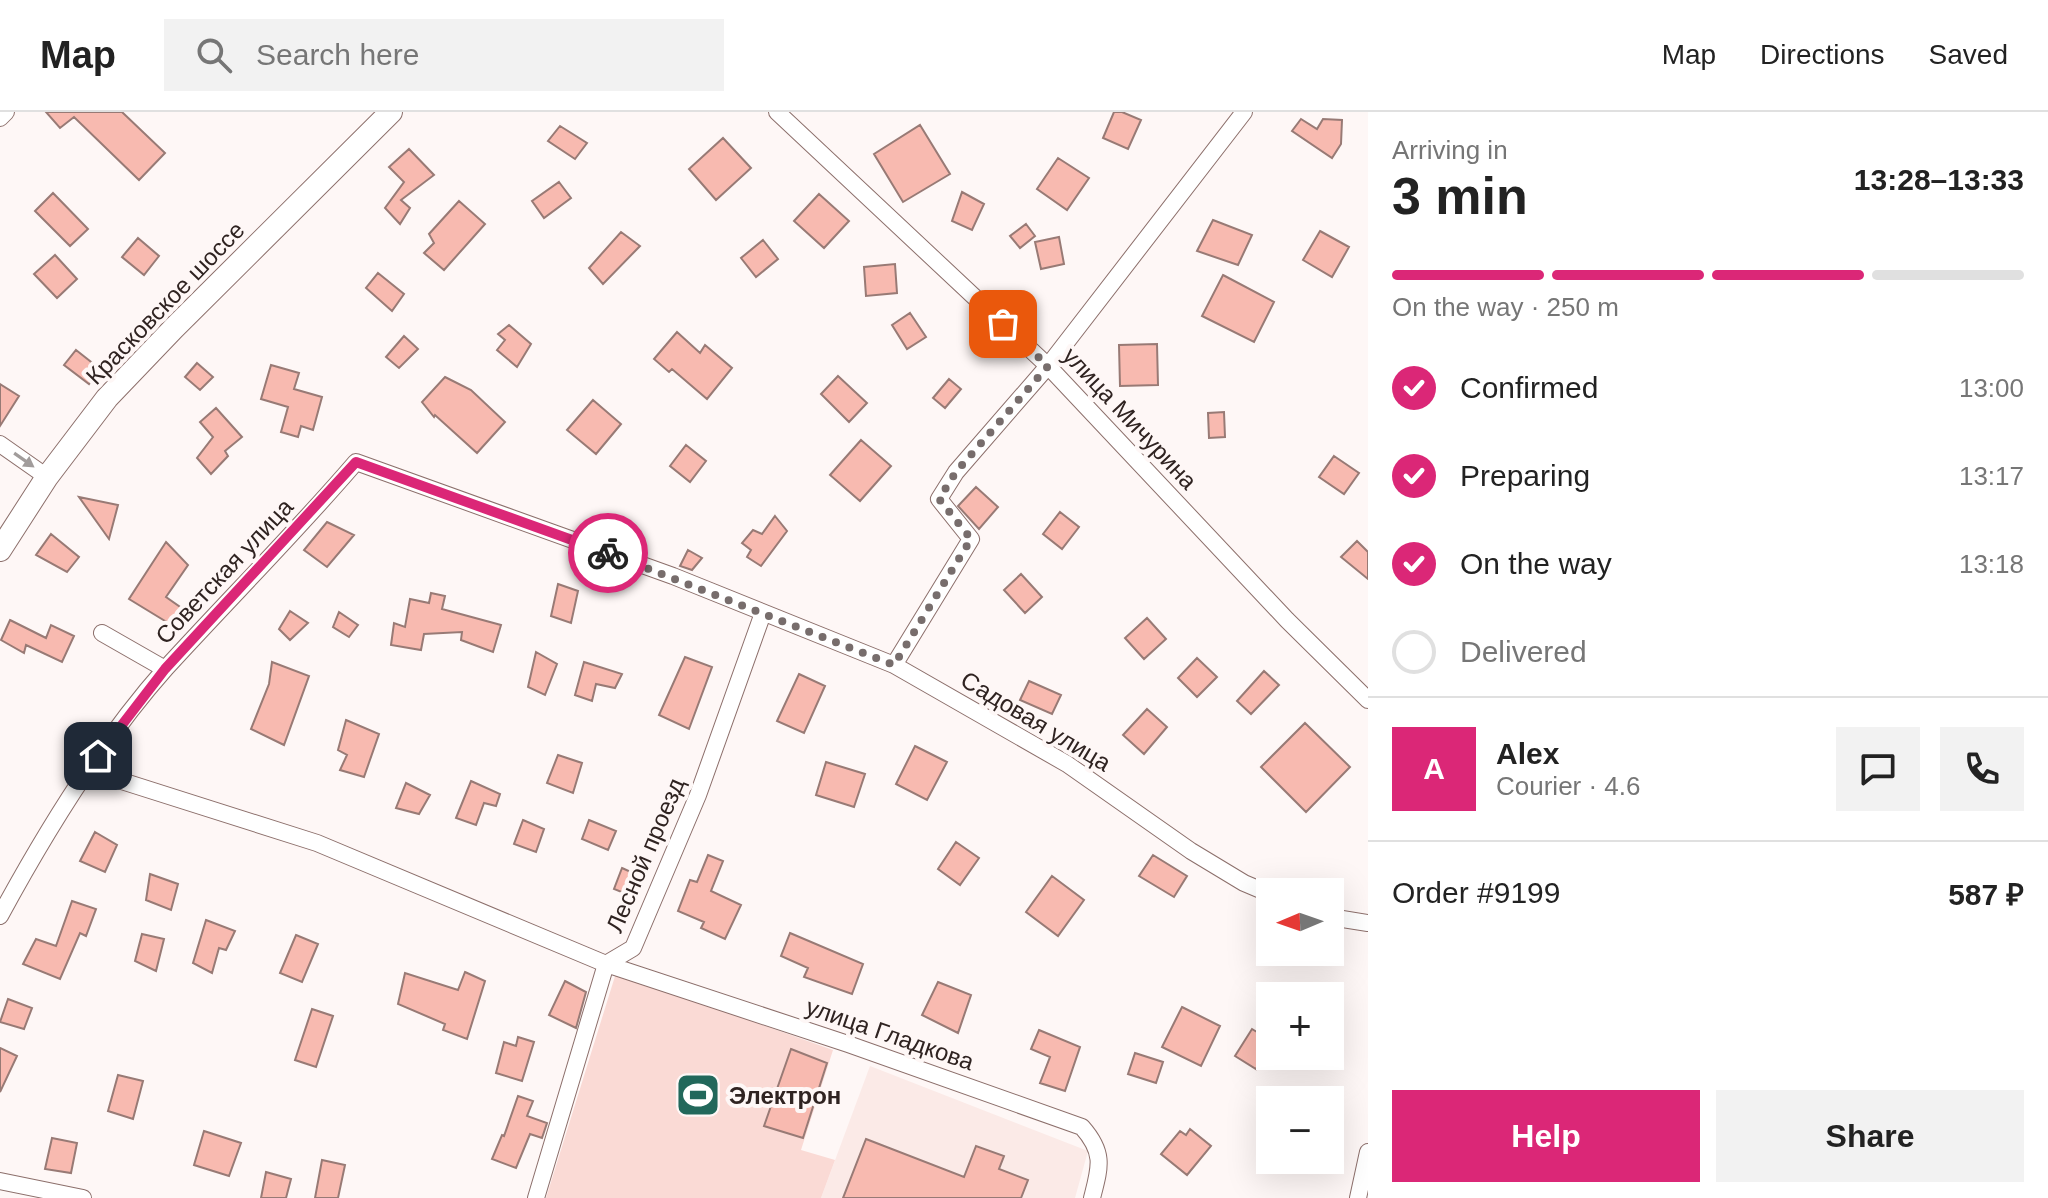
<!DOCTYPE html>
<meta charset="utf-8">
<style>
:root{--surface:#fff;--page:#f2f2f2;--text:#222;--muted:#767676;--line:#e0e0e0;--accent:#db2777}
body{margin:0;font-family:Arial,sans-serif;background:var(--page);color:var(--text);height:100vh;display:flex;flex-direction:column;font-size:30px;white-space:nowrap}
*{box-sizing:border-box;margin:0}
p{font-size:26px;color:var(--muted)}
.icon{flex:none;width:44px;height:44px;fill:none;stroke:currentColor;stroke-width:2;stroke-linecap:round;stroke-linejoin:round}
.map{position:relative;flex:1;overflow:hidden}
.side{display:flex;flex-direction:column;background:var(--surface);width:680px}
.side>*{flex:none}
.needle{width:52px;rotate:268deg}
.fabs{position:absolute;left:1256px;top:766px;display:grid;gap:16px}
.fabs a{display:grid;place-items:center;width:88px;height:88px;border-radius:0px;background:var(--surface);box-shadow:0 8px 32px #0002;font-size:40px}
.pin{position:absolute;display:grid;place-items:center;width:68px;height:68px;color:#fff;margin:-34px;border-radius:16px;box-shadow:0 4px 12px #0006}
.courier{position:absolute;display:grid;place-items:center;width:80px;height:80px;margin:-40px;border:6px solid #db2777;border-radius:50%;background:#fff;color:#222;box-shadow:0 2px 10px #0007}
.headline em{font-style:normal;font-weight:800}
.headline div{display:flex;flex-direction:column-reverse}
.headline{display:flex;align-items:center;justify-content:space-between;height:136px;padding:0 24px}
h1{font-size:52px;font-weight:800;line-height:60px}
.bar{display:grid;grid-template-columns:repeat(4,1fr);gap:12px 8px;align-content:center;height:96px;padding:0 24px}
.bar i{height:10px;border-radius:6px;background:var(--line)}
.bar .active{background:var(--accent)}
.bar p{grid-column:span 4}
.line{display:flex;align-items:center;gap:20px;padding:0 24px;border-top:2px solid var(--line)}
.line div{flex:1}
.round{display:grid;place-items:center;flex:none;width:84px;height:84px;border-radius:0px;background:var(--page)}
ol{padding:0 24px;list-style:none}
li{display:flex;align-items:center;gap:24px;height:88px}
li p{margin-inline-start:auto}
li .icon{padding:8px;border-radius:50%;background:var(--accent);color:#fff;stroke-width:4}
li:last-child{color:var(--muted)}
li i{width:44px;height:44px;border:4px solid var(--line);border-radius:50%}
.cta{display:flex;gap:16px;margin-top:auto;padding:16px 24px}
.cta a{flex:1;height:92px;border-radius:0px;background:var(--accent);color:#fff;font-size:32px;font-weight:800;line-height:92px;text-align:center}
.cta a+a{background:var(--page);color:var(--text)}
header{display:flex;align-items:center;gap:48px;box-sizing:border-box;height:112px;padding:0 40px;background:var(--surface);border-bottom:2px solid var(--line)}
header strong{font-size:38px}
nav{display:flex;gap:44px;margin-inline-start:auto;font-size:28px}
.search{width:560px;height:72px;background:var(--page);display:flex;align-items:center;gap:20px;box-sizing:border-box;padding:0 28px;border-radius:0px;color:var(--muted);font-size:30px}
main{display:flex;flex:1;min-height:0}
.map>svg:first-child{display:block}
.built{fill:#fbeae7}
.green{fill:#fadad5}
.building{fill:#f8bab0;stroke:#987a75;stroke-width:2}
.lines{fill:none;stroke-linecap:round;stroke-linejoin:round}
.street-casing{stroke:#8c6f6b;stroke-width:18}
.secondary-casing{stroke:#8c6f6b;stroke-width:24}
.street{stroke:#fff;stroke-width:16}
.secondary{stroke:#fff;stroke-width:22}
.oneway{fill:#a19c9b}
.done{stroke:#776d6c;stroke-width:8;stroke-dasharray:0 14.4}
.route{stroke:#db2777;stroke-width:10}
.labels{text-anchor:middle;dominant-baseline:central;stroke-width:8;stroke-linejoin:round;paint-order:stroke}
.street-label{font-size:24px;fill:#2f2321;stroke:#fef7f6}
.poi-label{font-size:24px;font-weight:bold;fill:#2f2321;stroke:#fef7f6;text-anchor:start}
</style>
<header>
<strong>Map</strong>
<div class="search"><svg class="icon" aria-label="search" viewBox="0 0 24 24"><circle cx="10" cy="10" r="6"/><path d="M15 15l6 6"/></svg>Search here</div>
<nav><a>Map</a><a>Directions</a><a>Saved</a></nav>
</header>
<main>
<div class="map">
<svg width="1368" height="1086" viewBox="0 0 1368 1086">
<rect width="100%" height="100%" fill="#fef7f6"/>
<!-- built -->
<path class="built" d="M 870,954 L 1088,1039 L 1075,1086 L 821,1086 Z"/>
<!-- green -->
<path class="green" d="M 616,861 L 833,938 L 801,1038 L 835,1048 L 821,1086 L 546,1086 Z"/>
<!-- building -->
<path class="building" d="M 46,0 L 122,0 L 165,41 L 139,68 L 74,5 L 60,16 Z
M 1114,0 L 1122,0 L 1141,8 L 1128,37 L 1103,26 Z
M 1301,7 L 1317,17 L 1323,7 L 1342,8 L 1341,32 L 1332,46 L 1292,19 Z
M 920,13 L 950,62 L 903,90 L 874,42 Z
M 560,14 L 587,31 L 575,47 L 548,29 Z
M 723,26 L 751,56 L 716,88 L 689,57 Z
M 409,37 L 434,63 L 401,88 L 410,96 L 400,112 L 385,96 L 404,70 L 389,55 Z
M 1058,46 L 1089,66 L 1067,98 L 1037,77 Z
M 559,70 L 571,86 L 544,106 L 532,89 Z
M 962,80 L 984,92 L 972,118 L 952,109 Z
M 53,81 L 88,117 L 70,134 L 35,99 Z
M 819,82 L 849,109 L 824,136 L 794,109 Z
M 459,89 L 485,112 L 444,158 L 424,141 L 434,131 L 429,122 Z
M 1213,108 L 1252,123 L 1238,153 L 1197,139 Z
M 1026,112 L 1035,124 L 1020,136 L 1010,124 Z
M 1320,119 L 1349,135 L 1332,165 L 1303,148 Z
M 621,120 L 640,134 L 603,172 L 589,156 Z
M 1059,125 L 1064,152 L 1041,157 L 1035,130 Z
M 138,126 L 159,144 L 144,163 L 122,145 Z
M 763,128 L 778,147 L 756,165 L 741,146 Z
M 55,143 L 77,167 L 57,186 L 34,162 Z
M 895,152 L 897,181 L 866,184 L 864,155 Z
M 378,161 L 404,182 L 392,199 L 366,176 Z
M 1223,163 L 1274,190 L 1254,230 L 1202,204 Z
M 910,201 L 926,225 L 907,237 L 892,213 Z
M 509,213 L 531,232 L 517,255 L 497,238 L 505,228 L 498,222 Z
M 677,220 L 700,241 L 705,233 L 732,256 L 707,287 L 672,257 L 669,260 L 654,247 Z
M 404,224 L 418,237 L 399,256 L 386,245 Z
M 1157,232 L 1158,273 L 1120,274 L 1119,233 Z
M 76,238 L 100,257 L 89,272 L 64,253 Z
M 197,251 L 213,265 L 200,278 L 185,265 Z
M 271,253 L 299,261 L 294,277 L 322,285 L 313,318 L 301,314 L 298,325 L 281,320 L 288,295 L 261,287 Z
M 838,264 L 867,291 L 849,310 L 821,282 Z
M 445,265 L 471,278 L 505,310 L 477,341 L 435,303 L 434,305 L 422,290 Z
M 949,267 L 961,277 L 945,296 L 933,286 Z
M 0,272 L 19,284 L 0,314 Z
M 593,288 L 621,312 L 596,342 L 567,318 Z
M 216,296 L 242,325 L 225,339 L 228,344 L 211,362 L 197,346 L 213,325 L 200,310 Z
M 1224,300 L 1225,325 L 1209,326 L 1208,301 Z
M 861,328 L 891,354 L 860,389 L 830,363 Z
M 686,333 L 706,349 L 690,370 L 670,354 Z
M 1334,344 L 1359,361 L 1344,382 L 1319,365 Z
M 976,375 L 998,395 L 979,417 L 958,394 Z
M 79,385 L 118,393 L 109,427 Z
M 1060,400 L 1079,415 L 1062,437 L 1043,422 Z
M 775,404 L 787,419 L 761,454 L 747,445 L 751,438 L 742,431 L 753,418 L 762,422 Z
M 327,410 L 354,423 L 327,455 L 304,438 Z
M 51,422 L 79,445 L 67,460 L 36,443 Z
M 1357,429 L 1368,440 L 1368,467 L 1341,445 Z
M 166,430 L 188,453 L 166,485 L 183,497 L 170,512 L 129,487 Z
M 688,438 L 702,446 L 692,458 L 680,454 Z
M 1021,462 L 1042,485 L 1025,501 L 1004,478 Z
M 558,472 L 578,479 L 571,511 L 551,504 Z
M 431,481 L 445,484 L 442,497 L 501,513 L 493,540 L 461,528 L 462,520 L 424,522 L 421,538 L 391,533 L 394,511 L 405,515 L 410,487 L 429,491 Z
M 290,499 L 308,511 L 290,528 L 279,517 Z
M 339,500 L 358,513 L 349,525 L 333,515 Z
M 1147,506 L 1166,527 L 1144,547 L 1125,526 Z
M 10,508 L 46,526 L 51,513 L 74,524 L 62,550 L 26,533 L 24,541 L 1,528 Z
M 536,540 L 557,552 L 545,583 L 528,575 Z
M 685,545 L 712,555 L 689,617 L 659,603 Z
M 1197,546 L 1217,565 L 1197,585 L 1178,566 Z
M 272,550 L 309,564 L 284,633 L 251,617 L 269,572 Z
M 584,550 L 622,562 L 615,576 L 596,572 L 592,589 L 575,583 Z
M 1264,559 L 1279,573 L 1251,602 L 1237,589 Z
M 799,562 L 825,574 L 804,621 L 777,609 Z
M 1029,569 L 1061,583 L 1052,602 L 1020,588 Z
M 1147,597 L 1167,615 L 1144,642 L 1123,623 Z
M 346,608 L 379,622 L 364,665 L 340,658 L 347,643 L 338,638 Z
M 1305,611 L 1350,655 L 1306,700 L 1261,655 Z
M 915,634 L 947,650 L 927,688 L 896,672 Z
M 558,643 L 582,651 L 573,681 L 547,671 Z
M 826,650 L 865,662 L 854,695 L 816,683 Z
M 471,669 L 500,682 L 496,694 L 484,691 L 476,713 L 456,706 Z
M 406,671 L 430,683 L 419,702 L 396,696 Z
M 523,708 L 544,717 L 536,740 L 514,732 Z
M 589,708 L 616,719 L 608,738 L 582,727 Z
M 95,720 L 117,733 L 105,760 L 80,749 Z
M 956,730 L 979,746 L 960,773 L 938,757 Z
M 708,743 L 723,749 L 711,779 L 741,793 L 725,827 L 701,816 L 704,810 L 678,799 L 690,768 L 697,770 Z
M 1153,743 L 1187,764 L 1174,785 L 1139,764 Z
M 622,756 L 642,765 L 634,785 L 614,777 Z
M 150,762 L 178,772 L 171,798 L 146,788 Z
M 1052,764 L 1084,788 L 1058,824 L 1026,800 Z
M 72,789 L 96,797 L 86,824 L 80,821 L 60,867 L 23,852 L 36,827 L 56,834 Z
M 206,808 L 235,819 L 226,838 L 219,836 L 212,861 L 193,851 Z
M 790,821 L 863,852 L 852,882 L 804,865 L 808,856 L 781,844 Z
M 142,822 L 164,827 L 156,859 L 135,849 Z
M 296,823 L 318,832 L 302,870 L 280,861 Z
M 465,860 L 485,869 L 467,927 L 443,918 L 445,912 L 398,892 L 405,861 L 458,878 Z
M 565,869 L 586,880 L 576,916 L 549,903 Z
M 938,870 L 971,883 L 958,921 L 922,903 Z
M 8,887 L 32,896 L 24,917 L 0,910 Z
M 1182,895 L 1220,914 L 1201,954 L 1162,935 Z
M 312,897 L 333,904 L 316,955 L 295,948 Z
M 1252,917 L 1270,928 L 1270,934 L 1256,957 L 1235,944 Z
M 1039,918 L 1080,935 L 1065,979 L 1040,971 L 1050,945 L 1031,937 Z
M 518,925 L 534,930 L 522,969 L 496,961 L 504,930 L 516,934 Z
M 0,936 L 17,944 L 0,980 Z
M 791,937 L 827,951 L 803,1026 L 764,1014 Z
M 1135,941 L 1163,950 L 1156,971 L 1128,962 Z
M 118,963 L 143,969 L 133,1007 L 108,999 Z
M 518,984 L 533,989 L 527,1004 L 547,1011 L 542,1026 L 530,1022 L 516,1056 L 492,1047 L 502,1023 L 504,1024 Z
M 1190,1017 L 1211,1034 L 1187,1063 L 1161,1042 L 1180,1019 L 1186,1023 Z
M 204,1019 L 241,1031 L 229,1064 L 194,1053 Z
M 52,1026 L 77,1031 L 71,1061 L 45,1057 Z
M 866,1027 L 964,1065 L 976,1034 L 1004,1044 L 999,1057 L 1028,1068 L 1021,1086 L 843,1086 Z
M 322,1048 L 345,1053 L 338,1086 L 315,1086 Z
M 266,1060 L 291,1067 L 286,1086 L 261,1086 Z"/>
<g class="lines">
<!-- street casing -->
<g class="street-casing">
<path id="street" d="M 777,0 L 1048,254 L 1287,508 L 1368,588
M 0,6 L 6,0
M 0,332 L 47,365
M 102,521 L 165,557
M 894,553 L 971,427 L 939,387 L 956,360 L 1048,254 L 1244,0
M 87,658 L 317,731 L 606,852 L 848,932 L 1082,1015 C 1105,1041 1100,1055 1092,1086
M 0,804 C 46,719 102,628 166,556 C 229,487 295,421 356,350 L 673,464 L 894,553 L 1067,652 L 1191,739 L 1244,771 L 1270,782
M 1330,805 L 1368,811
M 0,1069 L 83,1086
M 536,1086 L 606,852 L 633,836 L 698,683 L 763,501
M 1358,1086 L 1368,1040"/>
</g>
<!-- secondary casing -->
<g class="secondary-casing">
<path id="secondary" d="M 0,438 L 47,365 L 107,286 L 174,216 L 391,0"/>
</g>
<!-- street -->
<use href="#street" class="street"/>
<!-- secondary -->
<use href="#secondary" class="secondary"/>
</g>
<!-- one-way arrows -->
<defs><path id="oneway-solid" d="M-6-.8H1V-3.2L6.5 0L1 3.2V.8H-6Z" transform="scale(2)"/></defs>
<use class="oneway" href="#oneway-solid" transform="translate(24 348) rotate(35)"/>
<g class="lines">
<!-- done -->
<path class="done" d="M 608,441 L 894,553 L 971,427 L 939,387 L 956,360 L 1048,254 L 1003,212"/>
<!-- route -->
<path class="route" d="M 98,644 L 165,557 L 356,350 L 608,441"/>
</g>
<!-- icons -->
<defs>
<g id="stadium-square" transform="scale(2.3)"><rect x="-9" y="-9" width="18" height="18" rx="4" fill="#22685b" stroke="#fef7f6"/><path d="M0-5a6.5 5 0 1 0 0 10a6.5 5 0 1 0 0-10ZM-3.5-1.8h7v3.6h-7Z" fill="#fff"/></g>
</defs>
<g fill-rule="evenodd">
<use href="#stadium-square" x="698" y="983"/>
</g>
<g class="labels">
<!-- street labels -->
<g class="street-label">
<text transform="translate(165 191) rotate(-46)">Красковское шоссе</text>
<text transform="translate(1130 306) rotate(47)">улица Мичурина</text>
<text transform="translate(224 459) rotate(-47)">Советская улица</text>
<text transform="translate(1036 609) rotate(31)">Садовая улица</text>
<text transform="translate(645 743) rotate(-67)">Лесной проезд</text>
<text transform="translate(890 922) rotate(19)">улица Гладкова</text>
</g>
<!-- poi labels -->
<g class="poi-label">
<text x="729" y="983">Электрон</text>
</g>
</g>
</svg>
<div class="fabs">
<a><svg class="needle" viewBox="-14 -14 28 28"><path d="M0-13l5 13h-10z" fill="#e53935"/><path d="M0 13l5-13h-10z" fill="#767676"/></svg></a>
<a>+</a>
<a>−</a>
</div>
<div class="pin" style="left:1003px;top:212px;background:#ea580c"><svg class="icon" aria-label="bag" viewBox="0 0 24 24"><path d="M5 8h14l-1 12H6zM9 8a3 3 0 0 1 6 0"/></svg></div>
<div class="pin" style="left:98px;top:644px;background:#1f2937"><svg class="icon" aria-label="home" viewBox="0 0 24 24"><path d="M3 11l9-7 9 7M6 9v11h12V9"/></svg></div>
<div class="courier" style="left:608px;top:441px"><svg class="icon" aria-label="bike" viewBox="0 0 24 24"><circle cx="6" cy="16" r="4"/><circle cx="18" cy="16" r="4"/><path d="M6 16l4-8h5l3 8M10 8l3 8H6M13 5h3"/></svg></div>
</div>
<section class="side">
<div class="headline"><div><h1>3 min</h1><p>Arriving in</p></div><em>13:28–13:33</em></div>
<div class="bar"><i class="active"></i><i class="active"></i><i class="active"></i><i></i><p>On the way · 250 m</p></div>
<ol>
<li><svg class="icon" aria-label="check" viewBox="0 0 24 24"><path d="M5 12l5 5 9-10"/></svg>Confirmed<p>13:00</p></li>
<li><svg class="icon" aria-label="check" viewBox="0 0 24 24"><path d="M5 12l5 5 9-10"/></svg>Preparing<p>13:17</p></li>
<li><svg class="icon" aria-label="check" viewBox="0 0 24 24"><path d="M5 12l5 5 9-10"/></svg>On the way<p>13:18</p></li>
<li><i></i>Delivered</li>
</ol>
<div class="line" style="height:144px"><b class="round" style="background:var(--accent);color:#fff">A</b><div><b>Alex</b><p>Courier · 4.6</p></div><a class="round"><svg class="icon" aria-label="chat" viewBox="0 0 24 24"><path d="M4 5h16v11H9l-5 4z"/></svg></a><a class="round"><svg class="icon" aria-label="phone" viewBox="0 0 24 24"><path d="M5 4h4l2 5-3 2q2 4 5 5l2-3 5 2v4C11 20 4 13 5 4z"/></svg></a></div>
<div class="line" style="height:104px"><div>Order #9199</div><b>587 ₽</b></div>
<div class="cta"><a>Help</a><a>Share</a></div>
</section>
</main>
